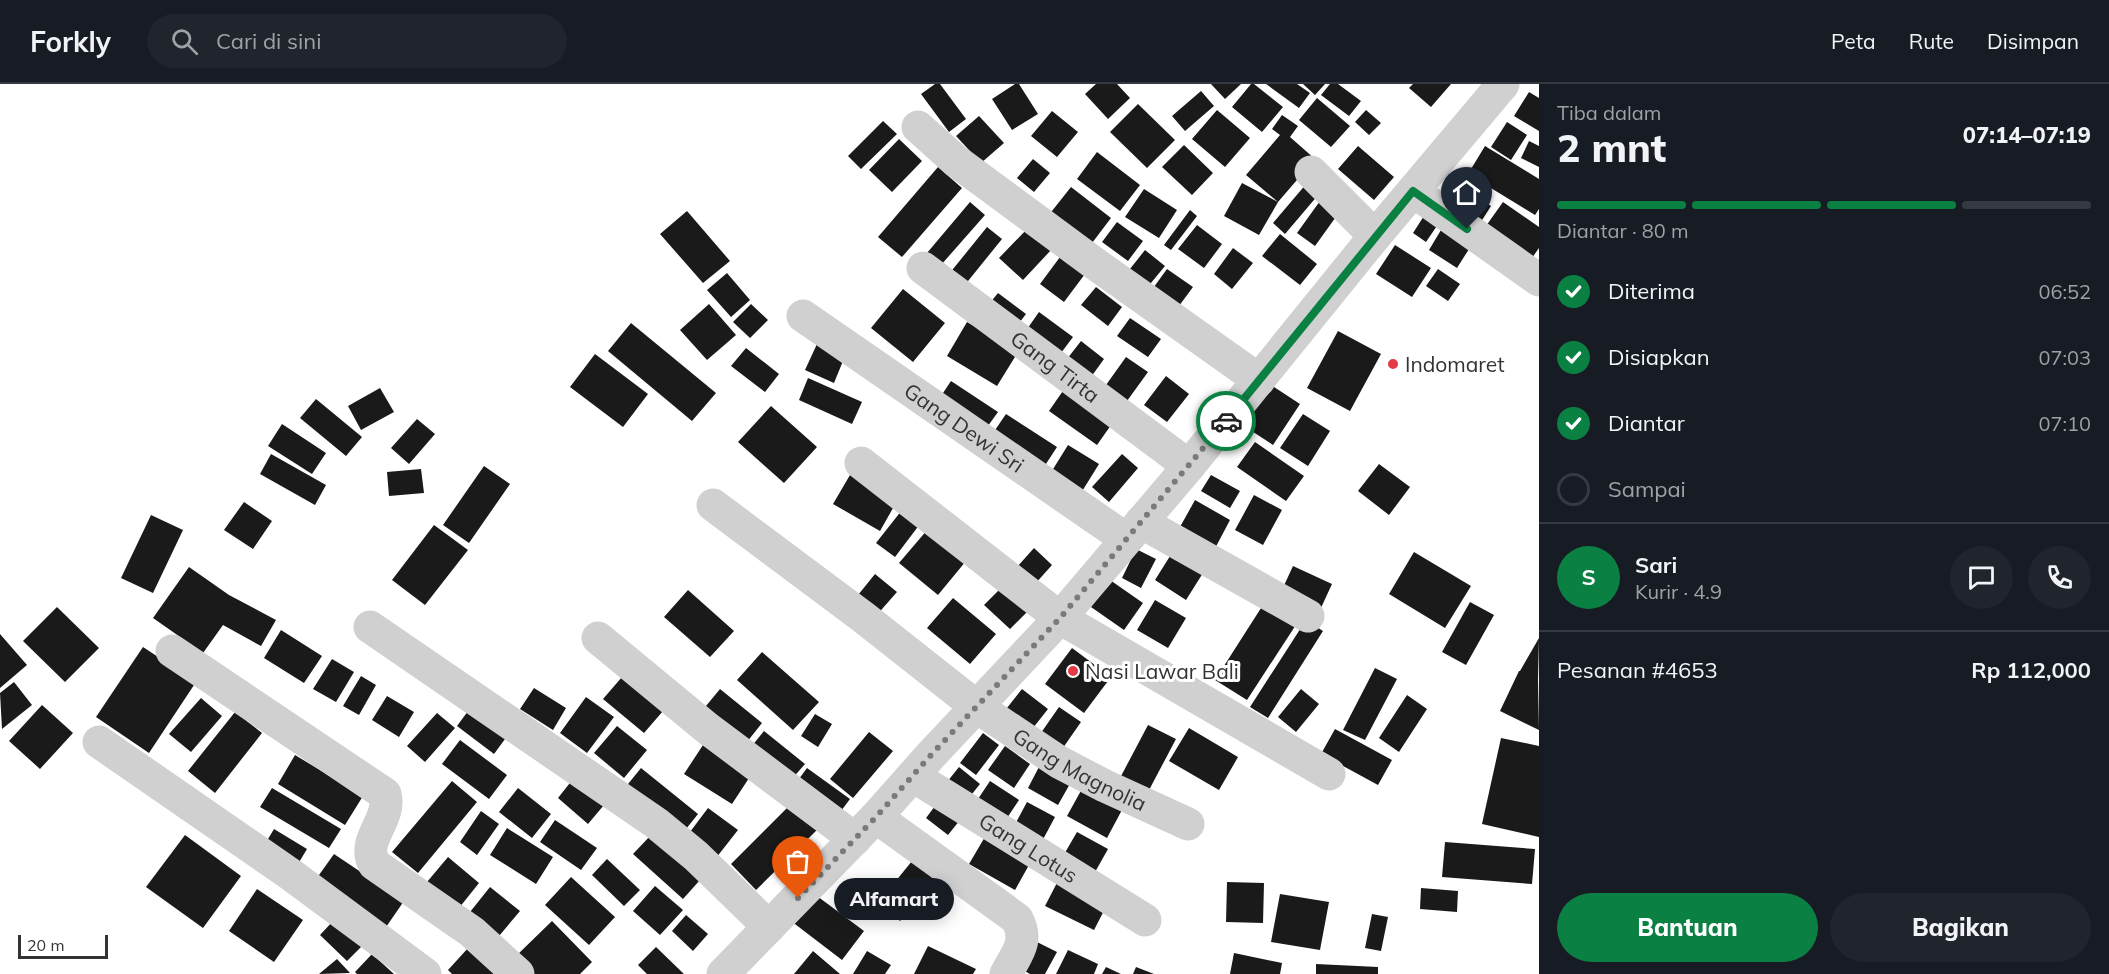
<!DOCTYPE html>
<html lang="id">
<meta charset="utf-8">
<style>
:root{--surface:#171b24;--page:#20242c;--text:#f1f3f6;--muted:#9ea1a6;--line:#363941;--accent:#0b8043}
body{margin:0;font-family:Mulish,sans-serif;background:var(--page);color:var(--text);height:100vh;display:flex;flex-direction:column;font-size:22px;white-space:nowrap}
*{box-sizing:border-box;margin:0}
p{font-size:20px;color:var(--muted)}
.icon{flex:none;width:33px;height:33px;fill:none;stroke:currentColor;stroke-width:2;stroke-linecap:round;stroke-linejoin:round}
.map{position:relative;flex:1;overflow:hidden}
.panel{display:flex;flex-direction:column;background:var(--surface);width:570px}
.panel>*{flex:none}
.scale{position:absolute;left:18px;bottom:15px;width:90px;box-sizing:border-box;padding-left:6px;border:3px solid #333;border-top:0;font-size:16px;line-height:21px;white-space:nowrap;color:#333;-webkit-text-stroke:4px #fff;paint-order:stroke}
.pin{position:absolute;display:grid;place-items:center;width:51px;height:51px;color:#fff;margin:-62px -26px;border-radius:50% 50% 50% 0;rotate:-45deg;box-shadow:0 0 6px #0007}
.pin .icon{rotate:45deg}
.courier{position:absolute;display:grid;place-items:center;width:60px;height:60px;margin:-30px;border:4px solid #0b8043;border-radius:50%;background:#fff;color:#222;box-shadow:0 2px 8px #0007}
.bubble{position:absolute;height:42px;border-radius:21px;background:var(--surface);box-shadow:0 3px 15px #0003;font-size:20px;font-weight:800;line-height:42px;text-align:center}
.headline em{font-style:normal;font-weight:800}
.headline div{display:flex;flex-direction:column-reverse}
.headline{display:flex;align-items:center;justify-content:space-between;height:102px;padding:0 18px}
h1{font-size:39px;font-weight:800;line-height:45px}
.bar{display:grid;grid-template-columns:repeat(4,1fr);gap:9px 6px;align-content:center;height:72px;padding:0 18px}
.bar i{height:8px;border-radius:4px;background:var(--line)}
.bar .selected{background:var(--accent)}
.bar p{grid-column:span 4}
.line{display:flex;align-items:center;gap:15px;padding:0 18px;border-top:2px solid var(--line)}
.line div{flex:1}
.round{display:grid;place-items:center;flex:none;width:63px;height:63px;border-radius:32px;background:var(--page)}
ol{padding:0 18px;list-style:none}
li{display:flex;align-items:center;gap:18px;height:66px}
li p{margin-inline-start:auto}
li .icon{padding:6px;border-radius:50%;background:var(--accent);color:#fff;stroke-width:4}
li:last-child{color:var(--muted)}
li i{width:33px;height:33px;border:3px solid var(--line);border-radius:50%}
.cta{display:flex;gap:12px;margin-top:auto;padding:12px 18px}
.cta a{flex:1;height:69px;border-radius:36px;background:var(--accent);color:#fff;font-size:24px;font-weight:800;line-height:69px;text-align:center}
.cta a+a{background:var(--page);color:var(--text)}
header{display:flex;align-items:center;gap:36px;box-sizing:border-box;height:84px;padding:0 30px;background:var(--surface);border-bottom:2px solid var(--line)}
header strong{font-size:28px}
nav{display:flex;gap:33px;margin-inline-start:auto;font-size:21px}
.search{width:420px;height:54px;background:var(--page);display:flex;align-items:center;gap:15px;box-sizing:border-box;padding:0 21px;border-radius:33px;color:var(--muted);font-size:22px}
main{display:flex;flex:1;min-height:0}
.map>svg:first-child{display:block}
.building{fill:#1a1a1a}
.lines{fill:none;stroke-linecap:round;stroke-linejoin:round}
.minor{stroke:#d0d0d0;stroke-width:33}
.tertiary{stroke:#d0d0d0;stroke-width:33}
.done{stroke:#7a7a7a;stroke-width:6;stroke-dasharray:0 10.8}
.route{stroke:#0b8043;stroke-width:8}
.poi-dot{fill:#e63946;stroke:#fff;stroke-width:2}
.labels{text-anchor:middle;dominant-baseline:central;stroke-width:6;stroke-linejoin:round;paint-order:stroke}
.poi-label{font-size:21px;fill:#333;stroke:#fff;text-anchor:start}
.street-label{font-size:21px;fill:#333;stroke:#fff}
</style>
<header>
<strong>Forkly</strong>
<div class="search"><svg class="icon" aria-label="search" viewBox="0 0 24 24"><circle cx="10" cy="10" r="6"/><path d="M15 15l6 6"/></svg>Cari di sini</div>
<nav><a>Peta</a><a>Rute</a><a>Disimpan</a></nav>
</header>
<main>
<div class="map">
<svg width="1539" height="890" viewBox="0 0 1539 890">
<rect width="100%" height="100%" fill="#fff"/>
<!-- building -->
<path class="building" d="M 935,0 L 940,0 L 966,35 L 949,48 L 921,10 Z
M 1015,0 L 1019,0 L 1038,30 L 1012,46 L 992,15 Z
M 1096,0 L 1117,0 L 1130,14 L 1108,35 L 1085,10 Z
M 1211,0 L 1241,0 L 1225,15 Z
M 1251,0 L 1254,0 L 1283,23 L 1262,48 L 1232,23 Z
M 1266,0 L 1297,0 L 1310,9 L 1299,24 Z
M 1303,0 L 1325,0 L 1315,11 Z
M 1330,0 L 1338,0 L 1361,17 L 1349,32 L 1321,11 Z
M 1413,0 L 1451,0 L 1431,23 L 1409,4 Z
M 1201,7 L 1214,22 L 1185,47 L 1172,32 Z
M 1529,8 L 1539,14 L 1539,47 L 1514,32 Z
M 1317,14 L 1350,42 L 1331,63 L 1299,36 Z
M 1138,20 L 1175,56 L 1147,84 L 1110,48 Z
M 1217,26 L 1250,54 L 1225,83 L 1192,55 Z
M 1366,26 L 1381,39 L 1369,51 L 1355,38 Z
M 1052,27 L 1078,48 L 1057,73 L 1031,52 Z
M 1282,31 L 1298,42 L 1290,53 L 1315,75 L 1278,118 L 1246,91 L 1280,51 L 1272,45 Z
M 979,32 L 1004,59 L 981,79 L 956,52 Z
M 883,37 L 897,50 L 861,85 L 848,72 Z
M 1507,38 L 1527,51 L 1511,76 L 1491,63 Z
M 899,55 L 922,77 L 892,108 L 869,86 Z
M 1529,57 L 1539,62 L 1539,83 L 1521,74 Z
M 1184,61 L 1213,89 L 1192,111 L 1162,83 Z
M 1358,62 L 1394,93 L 1374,116 L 1338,85 Z
M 1485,62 L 1539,95 L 1539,125 L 1535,131 L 1468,90 Z
M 1097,68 L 1140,101 L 1120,127 L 1077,95 Z
M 1033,75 L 1050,89 L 1034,108 L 1017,94 Z
M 938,83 L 962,104 L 902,173 L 878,153 Z
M 1242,99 L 1278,118 L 1259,151 L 1224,132 Z
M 1307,99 L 1319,110 L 1285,150 L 1273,139 Z
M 1457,99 L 1491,122 L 1479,141 L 1444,118 Z
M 1071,103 L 1111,134 L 1089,163 L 1048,132 Z
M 1144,105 L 1177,126 L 1159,154 L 1125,133 Z
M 1320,117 L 1338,130 L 1315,162 L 1297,149 Z
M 970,118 L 985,131 L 941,181 L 927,169 Z
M 1503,118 L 1539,143 L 1539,164 L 1527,181 L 1481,149 Z
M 1431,121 L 1445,130 L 1426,158 L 1413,149 Z
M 1190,126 L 1197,132 L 1171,166 L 1164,161 Z
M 687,127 L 730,177 L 703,199 L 660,150 Z
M 1447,136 L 1476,154 L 1457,184 L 1429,166 Z
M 1117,138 L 1143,157 L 1128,177 L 1102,158 Z
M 1197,141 L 1222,160 L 1204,184 L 1178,165 Z
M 987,143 L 1002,155 L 964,202 L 949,190 Z
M 1029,143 L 1052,165 L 1023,196 L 999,174 Z
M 1280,150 L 1317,180 L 1300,201 L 1262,172 Z
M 1395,161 L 1431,184 L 1412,213 L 1376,190 Z
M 1233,164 L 1253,179 L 1232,205 L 1214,190 Z
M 1145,166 L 1165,182 L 1146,205 L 1126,190 Z
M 1060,173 L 1085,190 L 1064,218 L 1040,200 Z
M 1167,185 L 1193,203 L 1176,226 L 1151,207 Z
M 1438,185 L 1460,200 L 1448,217 L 1426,202 Z
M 727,189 L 750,216 L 731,233 L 707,206 Z
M 1096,203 L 1122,223 L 1108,242 L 1081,221 Z
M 903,205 L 945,239 L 913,278 L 871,244 Z
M 998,209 L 1026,230 L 1013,247 L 985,225 Z
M 709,220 L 736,251 L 707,276 L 680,246 Z
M 751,220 L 768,236 L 750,254 L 733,238 Z
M 1039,228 L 1073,253 L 1058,273 L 1025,248 Z
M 1130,234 L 1161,255 L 1148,273 L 1117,252 Z
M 967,238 L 1018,268 L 997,302 L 947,272 Z
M 631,239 L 716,309 L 692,337 L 608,267 Z
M 1338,247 L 1381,270 L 1350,327 L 1307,304 Z
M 1081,257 L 1104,275 L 1091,293 L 1067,275 Z
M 817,260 L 845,272 L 834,299 L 805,286 Z
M 746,264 L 779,290 L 765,308 L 731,282 Z
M 595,270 L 648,310 L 623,343 L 570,303 Z
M 1126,273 L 1148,288 L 1127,317 L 1106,301 Z
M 1166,292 L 1189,310 L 1167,338 L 1144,321 Z
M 808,294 L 862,318 L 852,340 L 799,316 Z
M 951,297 L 998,328 L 985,346 L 939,315 Z
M 1067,301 L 1116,334 L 1097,361 L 1049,327 Z
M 1271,301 L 1300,320 L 1273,361 L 1244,342 Z
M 380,304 L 394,328 L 361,346 L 348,322 Z
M 316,315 L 362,353 L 346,372 L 300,334 Z
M 771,322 L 817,363 L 784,399 L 738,358 Z
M 1006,330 L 1057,363 L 1042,386 L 991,352 Z
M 1303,330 L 1330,347 L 1308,382 L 1280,364 Z
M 417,335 L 435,350 L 409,380 L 391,364 Z
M 282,340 L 326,369 L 312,390 L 268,362 Z
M 1255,358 L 1304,392 L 1286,417 L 1237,383 Z
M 1068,361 L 1099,380 L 1081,409 L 1050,390 Z
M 271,370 L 326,401 L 315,421 L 260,390 Z
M 1122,370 L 1138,384 L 1109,418 L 1092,403 Z
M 1379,380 L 1410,403 L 1389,431 L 1358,407 Z
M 484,382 L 510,400 L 469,459 L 443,441 Z
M 421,385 L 424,409 L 389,412 L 387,388 Z
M 850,391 L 897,417 L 880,447 L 833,420 Z
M 1211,391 L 1240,407 L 1230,424 L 1201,407 Z
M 1254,411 L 1282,426 L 1263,461 L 1235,446 Z
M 1195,416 L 1230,436 L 1211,472 L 1175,452 Z
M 244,418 L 272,437 L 253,465 L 224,446 Z
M 902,426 L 920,440 L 895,473 L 876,459 Z
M 151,431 L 183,446 L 153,509 L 121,494 Z
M 434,441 L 468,466 L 425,521 L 392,496 Z
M 928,445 L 966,477 L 938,511 L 899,479 Z
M 1177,461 L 1208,481 L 1186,516 L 1155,496 Z
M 1034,464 L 1052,481 L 1035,500 L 1017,483 Z
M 1136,465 L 1156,475 L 1141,504 L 1122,494 Z
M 1414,468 L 1471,502 L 1445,544 L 1389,510 Z
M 1293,482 L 1332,500 L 1320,526 L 1281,508 Z
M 189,483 L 229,511 L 276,536 L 261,562 L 223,541 L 203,569 L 153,534 Z
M 875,490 L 897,508 L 875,533 L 854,516 Z
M 1110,496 L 1143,519 L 1124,546 L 1091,523 Z
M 1005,500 L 1031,524 L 1010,545 L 984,521 Z
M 688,506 L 734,547 L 710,573 L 664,533 Z
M 1270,510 L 1303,530 L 1247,616 L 1215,596 Z
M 953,514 L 996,550 L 970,580 L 927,544 Z
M 1155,516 L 1186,534 L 1168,564 L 1137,546 Z
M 1470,518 L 1494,531 L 1466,581 L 1442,568 Z
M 57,523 L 99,564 L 65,598 L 23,557 Z
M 1306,536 L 1323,547 L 1268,634 L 1250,623 Z
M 281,546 L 322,572 L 304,599 L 264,574 Z
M 0,550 L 27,581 L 0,604 Z
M 1539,554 L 1538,596 L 1539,646 L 1500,627 L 1519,587 L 1520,587 Z
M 143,563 L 196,598 L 149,669 L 96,633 Z
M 1072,564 L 1111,593 L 1084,629 L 1045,600 Z
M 762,568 L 819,618 L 793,646 L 737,596 Z
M 332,575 L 354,588 L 336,618 L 313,605 Z
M 1375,584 L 1397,595 L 1365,656 L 1343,646 Z
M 361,592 L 376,601 L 359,631 L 343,622 Z
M 622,593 L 663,627 L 644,649 L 603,615 Z
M 14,598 L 32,621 L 2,645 L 0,609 Z
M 534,604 L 566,624 L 553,646 L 520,625 Z
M 720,605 L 762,639 L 743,663 L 701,628 Z
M 1022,605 L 1048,625 L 1029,649 L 1003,629 Z
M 1301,605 L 1319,620 L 1296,648 L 1278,633 Z
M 1407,611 L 1427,625 L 1399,668 L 1379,654 Z
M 387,612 L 414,628 L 399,653 L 372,636 Z
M 586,613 L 614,633 L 587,669 L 560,649 Z
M 201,614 L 222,632 L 191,668 L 169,650 Z
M 474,619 L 511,647 L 494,670 L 457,642 Z
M 42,621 L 73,649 L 40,685 L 9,657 Z
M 1059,623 L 1081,638 L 1058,671 L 1036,656 Z
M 235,628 L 262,649 L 215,709 L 188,687 Z
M 437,629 L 455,644 L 425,678 L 407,662 Z
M 815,630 L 832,640 L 818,663 L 801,652 Z
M 1148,641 L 1176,655 L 1148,708 L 1120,694 Z
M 617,642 L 647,666 L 624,694 L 594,669 Z
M 1189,644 L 1238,673 L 1219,706 L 1169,677 Z
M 1335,645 L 1392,676 L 1378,701 L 1321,670 Z
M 764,647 L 805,680 L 791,696 L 751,663 Z
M 869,648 L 893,667 L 853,714 L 830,695 Z
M 983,649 L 999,661 L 976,691 L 960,679 Z
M 1501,654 L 1539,662 L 1539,753 L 1482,740 Z
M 460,656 L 507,691 L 489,715 L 442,680 Z
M 703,661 L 751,691 L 732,720 L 684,690 Z
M 1005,662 L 1030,680 L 1014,704 L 988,686 Z
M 295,671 L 363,712 L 345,741 L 278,700 Z
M 1040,681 L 1071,698 L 1058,721 L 1028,704 Z
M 959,683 L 980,700 L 960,725 L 939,708 Z
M 641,684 L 698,730 L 682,750 L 624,705 Z
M 807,684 L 850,715 L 838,731 L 796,699 Z
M 573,695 L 604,721 L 588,740 L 558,714 Z
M 452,697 L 477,718 L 418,789 L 392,768 Z
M 990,697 L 1019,716 L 1001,743 L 972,724 Z
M 1083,703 L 1123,724 L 1107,754 L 1067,732 Z
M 272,704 L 341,745 L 329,764 L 260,723 Z
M 518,704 L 551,730 L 532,754 L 499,728 Z
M 941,714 L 964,731 L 948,751 L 926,734 Z
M 794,717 L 820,743 L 756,806 L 731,780 Z
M 1027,718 L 1055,733 L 1040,761 L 1012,746 Z
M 708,724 L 738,746 L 716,774 L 687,752 Z
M 481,727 L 499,740 L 477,771 L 460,758 Z
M 555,736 L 597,764 L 581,786 L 540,758 Z
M 507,744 L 553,773 L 536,800 L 490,771 Z
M 274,745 L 307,765 L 295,785 L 262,765 Z
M 989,746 L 1034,772 L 1015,806 L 969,780 Z
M 1077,748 L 1108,765 L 1090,797 L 1059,779 Z
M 185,751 L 241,792 L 203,844 L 146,803 Z
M 651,751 L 700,796 L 683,815 L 633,770 Z
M 1445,758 L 1535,765 L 1532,800 L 1442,793 Z
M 334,770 L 404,817 L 384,846 L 314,798 Z
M 448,773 L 479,799 L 459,824 L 427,798 Z
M 607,775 L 640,806 L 624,822 L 592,791 Z
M 912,777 L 935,796 L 900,837 L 878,819 Z
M 571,793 L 615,833 L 589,861 L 545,821 Z
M 1060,793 L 1109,817 L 1094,846 L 1045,822 Z
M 1227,798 L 1264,799 L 1263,839 L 1226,838 Z
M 655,802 L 683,826 L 660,851 L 633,827 Z
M 490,803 L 520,827 L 499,852 L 470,828 Z
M 1421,804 L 1458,807 L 1457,828 L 1420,825 Z
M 257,805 L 303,836 L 274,878 L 229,847 Z
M 813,809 L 864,847 L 842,876 L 791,837 Z
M 1280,810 L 1329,818 L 1320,866 L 1271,858 Z
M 1372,830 L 1388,833 L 1381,867 L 1365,864 Z
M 686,831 L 708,850 L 693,867 L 672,847 Z
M 334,836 L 362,862 L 347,877 L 320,851 Z
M 552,837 L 592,878 L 580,890 L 532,890 L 515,873 Z
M 1033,856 L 1057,868 L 1045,890 L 1030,890 L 1019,884 Z
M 928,862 L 976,885 L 973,890 L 914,890 Z
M 469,863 L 499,890 L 452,890 L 448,886 Z
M 656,863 L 684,890 L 647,890 L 638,881 Z
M 1068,866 L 1098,880 L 1094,890 L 1056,890 Z
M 813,867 L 840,890 L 794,890 Z
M 867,867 L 891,881 L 885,890 L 853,890 Z
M 1234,869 L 1282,879 L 1280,890 L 1230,890 Z
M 372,870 L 394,890 L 357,890 L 355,888 Z
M 337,875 L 350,889 L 319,890 Z
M 1316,880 L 1378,883 L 1378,890 L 1316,890 Z
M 1106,883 L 1121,890 L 1102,890 Z
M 1136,883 L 1154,890 L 1133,890 Z"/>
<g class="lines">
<!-- minor -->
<g class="minor">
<path d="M 918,43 L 956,77 L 1094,179 L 1259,296"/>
<path d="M 1311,88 L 1375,152"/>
<path d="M 1413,107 L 1539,196"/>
<path id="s1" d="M 923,184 L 1189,382"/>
<path id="s2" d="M 803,232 L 1126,455"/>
<path d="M 861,379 L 1060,534 L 1329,690"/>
<path id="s3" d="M 713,421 L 863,533 L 977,623 L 1059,678 L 1105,702 L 1188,740"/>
<path d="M 1141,438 L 1308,532"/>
<path d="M 370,543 L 656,739 L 696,772 L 769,843"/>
<path d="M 598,554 L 707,644 L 855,755"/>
<path d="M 172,567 L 385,710 C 392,736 361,755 374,780 L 472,848 L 518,890"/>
<path d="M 99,658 L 290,790 L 425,890"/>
<path id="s4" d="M 913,692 L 1145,836"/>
<path d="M 876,733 L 1017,835 C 1029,858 1017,869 1006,890"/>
</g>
<!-- tertiary -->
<path class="tertiary" d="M 723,890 L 876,733 L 931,671 L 1060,534 L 1189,382 L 1375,152 L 1503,0"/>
</g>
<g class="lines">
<!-- done -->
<path class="done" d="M 798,814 L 876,733 L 931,671 L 1060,534 L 1226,337"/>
<!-- route -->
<path class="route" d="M 1226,337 L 1413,107 L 1467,145"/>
</g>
<!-- markers -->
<g class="poi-dot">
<circle cx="1393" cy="280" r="6"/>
<circle cx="1073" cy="587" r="6"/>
</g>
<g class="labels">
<!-- poi labels -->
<g class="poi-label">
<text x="1405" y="280">Indomaret</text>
<text x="1085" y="587">Nasi Lawar Bali</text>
</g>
<!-- street labels -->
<g class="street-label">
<text stroke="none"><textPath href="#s1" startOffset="165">Gang Tirta</textPath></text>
<text stroke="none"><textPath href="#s2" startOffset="196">Gang Dewi Sri</textPath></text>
<text stroke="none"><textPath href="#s3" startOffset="453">Gang Magnolia</textPath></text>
<text stroke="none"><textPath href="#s4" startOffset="136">Gang Lotus</textPath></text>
</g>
</g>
</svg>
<div class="scale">20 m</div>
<div class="pin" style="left:798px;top:814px;background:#ea580c"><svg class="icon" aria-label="bag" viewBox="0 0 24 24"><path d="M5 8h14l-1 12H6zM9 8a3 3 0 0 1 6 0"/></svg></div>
<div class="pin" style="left:1467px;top:145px;background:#1f2937"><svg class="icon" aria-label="home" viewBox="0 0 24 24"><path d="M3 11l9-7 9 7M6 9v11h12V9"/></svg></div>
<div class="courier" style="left:1226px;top:337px"><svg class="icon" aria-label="car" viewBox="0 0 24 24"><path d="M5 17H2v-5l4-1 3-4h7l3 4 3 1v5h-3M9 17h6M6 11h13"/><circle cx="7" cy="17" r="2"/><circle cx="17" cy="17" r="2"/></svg></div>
<div class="bubble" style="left:834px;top:794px;width:120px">Alfamart</div>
</div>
<section class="panel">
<div class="headline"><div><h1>2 mnt</h1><p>Tiba dalam</p></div><em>07:14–07:19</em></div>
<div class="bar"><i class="selected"></i><i class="selected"></i><i class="selected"></i><i></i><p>Diantar · 80 m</p></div>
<ol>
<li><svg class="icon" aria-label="check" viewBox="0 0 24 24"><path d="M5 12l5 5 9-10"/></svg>Diterima<p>06:52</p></li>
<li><svg class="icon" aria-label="check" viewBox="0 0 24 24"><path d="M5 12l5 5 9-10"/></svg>Disiapkan<p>07:03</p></li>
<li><svg class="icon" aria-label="check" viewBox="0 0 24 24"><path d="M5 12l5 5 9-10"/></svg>Diantar<p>07:10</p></li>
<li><i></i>Sampai</li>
</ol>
<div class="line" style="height:108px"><b class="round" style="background:var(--accent);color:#fff">S</b><div><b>Sari</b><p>Kurir · 4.9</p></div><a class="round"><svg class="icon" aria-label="chat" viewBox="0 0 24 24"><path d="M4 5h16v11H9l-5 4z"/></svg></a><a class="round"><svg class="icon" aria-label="phone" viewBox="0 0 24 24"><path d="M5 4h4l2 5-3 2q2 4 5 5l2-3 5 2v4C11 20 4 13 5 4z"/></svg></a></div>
<div class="line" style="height:78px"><div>Pesanan #4653</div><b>Rp 112,000</b></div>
<div class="cta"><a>Bantuan</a><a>Bagikan</a></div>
</section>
</main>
